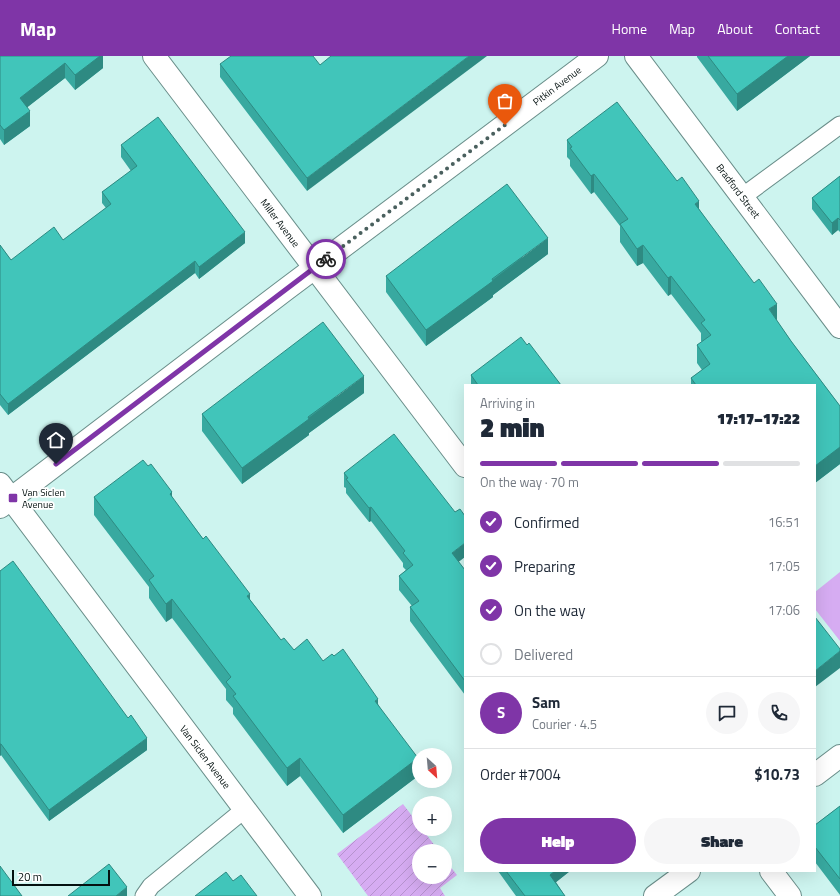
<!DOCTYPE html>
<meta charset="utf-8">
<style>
:root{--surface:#fff;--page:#f6f6f7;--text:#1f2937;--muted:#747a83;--line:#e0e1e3;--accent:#7f35a7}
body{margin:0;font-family:"Titillium Web",sans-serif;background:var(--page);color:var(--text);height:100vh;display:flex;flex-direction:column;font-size:15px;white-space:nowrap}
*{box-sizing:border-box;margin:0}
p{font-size:13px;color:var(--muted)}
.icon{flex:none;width:22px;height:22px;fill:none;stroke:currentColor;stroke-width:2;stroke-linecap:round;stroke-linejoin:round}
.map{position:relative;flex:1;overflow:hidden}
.panel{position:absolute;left:464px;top:328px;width:352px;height:488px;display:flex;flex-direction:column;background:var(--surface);border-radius:0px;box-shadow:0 4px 16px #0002}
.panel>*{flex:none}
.needle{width:26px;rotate:154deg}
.fabs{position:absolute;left:412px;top:692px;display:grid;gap:8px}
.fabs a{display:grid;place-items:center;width:40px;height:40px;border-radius:50%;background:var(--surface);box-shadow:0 4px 16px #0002;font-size:20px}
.scale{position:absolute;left:12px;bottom:10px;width:98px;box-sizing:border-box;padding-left:4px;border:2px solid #041110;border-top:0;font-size:11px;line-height:14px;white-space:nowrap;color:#041110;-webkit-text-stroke:3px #fff;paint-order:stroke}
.pin{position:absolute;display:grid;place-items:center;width:34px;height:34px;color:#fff;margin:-41px -17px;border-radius:50% 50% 50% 0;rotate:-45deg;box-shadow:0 0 4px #0007}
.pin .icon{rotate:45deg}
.courier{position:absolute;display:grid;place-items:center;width:40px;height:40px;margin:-20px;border:3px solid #7f35a7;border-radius:50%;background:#fff;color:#222;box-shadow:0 1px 5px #0007}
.headline em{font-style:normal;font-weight:800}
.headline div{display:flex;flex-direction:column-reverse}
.headline{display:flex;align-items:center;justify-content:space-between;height:68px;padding:0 16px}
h1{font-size:26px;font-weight:800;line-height:30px}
.bar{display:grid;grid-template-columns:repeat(4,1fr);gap:6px 4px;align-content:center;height:48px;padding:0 16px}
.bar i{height:5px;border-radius:3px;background:var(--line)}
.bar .on{background:var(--accent)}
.bar p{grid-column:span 4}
.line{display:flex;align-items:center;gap:10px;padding:0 16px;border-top:1px solid var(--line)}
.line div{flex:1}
.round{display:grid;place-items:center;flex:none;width:42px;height:42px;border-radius:21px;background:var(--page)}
ol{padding:0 16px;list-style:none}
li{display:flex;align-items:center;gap:12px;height:44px}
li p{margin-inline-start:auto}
li .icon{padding:4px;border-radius:50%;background:var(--accent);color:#fff;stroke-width:4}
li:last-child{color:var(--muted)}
li i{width:22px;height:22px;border:2px solid var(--line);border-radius:50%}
.primary-button{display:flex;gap:8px;margin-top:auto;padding:8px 16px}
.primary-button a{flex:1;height:46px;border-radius:24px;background:var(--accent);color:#fff;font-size:16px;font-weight:800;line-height:46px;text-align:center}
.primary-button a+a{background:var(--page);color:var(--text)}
header{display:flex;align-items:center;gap:24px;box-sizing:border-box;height:56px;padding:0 20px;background:var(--accent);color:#fff}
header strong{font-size:19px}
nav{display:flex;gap:22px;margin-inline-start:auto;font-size:14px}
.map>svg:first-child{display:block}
.green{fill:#d6acf2}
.garden{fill:url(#garden-furrows)}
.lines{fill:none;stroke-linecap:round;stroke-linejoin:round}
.service-casing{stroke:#6a8e8a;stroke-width:19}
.minor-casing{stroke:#6a8e8a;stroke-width:24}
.tertiary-casing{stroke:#6a8e8a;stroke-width:24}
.service{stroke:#fff;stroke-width:17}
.minor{stroke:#fff;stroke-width:22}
.tertiary{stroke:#fff;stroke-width:22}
.wall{fill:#38a9a0}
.shaded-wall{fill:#2e8a82}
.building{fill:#41c5ba;stroke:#2e8a82}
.done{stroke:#4a605e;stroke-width:4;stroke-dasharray:0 7.2}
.route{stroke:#7f35a7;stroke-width:5}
.poi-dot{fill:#7f35a7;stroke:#fff;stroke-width:1.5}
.labels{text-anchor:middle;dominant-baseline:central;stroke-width:3.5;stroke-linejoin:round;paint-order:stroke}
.street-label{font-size:10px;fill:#041110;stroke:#fff}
.poi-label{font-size:10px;fill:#041110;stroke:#fff;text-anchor:start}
</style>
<header>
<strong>Map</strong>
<nav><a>Home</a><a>Map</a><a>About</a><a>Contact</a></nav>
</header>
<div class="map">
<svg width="840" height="840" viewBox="0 0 840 840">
<defs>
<pattern id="garden-furrows" width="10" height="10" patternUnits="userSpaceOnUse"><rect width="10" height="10" fill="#d6acf2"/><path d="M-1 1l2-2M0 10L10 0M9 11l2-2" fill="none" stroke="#b693ce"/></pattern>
</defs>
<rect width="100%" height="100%" fill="#cdf4ef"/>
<!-- green -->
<path class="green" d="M 840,516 L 840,585 L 815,553 L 815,536 Z"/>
<!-- garden -->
<path class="garden" d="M 403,748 L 419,769 L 419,773 L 422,773 L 439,795 L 419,795 L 419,821 L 445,821 L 445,804 L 457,819 L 440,832 L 445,840 L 368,840 L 337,798 Z"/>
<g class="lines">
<!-- service casing -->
<g class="service-casing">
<path id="service" d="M 742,141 L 840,69
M 144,840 L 151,830 L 245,753"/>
</g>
<!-- minor casing -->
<g class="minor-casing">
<path id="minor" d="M 154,0 L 465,410
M 636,0 L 840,271
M 0,428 L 310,840
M 815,719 L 840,700
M 771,815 L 790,840
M 655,840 L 689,815"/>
</g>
<!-- tertiary casing -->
<g class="tertiary-casing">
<path id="tertiary" d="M 0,451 L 285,234 L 597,0"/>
</g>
<!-- service -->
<use href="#service" class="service"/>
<!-- minor -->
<use href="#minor" class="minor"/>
<!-- tertiary -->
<use href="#tertiary" class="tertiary"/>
</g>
<!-- wall -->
<path class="wall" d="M 0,0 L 103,0 L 103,12 L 75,34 L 65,22 L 27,51 L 30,70 L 4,89 L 0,83 Z
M 313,0 L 307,135 L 220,21 L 220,8 Z
M 697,0 L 810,0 L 737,55 L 697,1 Z
M 567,84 L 677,125 L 699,153 L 791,285 L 840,350 L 840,408 L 815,427 L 815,329 L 691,329 L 691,322 L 702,314 L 697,307 L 697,289 L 702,286 L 701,285 L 701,277 L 671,238 L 668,240 L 643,207 L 637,210 L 620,186 L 620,170 L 594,136 L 591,138 L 570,110 L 570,104 L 567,101 Z
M 121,89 L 245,187 L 199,223 L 195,217 L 8,359 L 0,349 L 0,189 L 11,204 L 63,184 L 106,152 L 102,147 L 102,136 L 131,115 L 121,101 Z
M 840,120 L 840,176 L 838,174 L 832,179 L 812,153 L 812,142 Z
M 548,198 L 493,239 L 493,241 L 426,290 L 386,236 L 386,220 Z
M 527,289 L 561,329 L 471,329 L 471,319 Z
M 364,337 L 309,377 L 309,379 L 242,428 L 202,375 L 202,358 Z
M 344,417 L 458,506 L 465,514 L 465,639 L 410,565 L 410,551 L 412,550 L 399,534 L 399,520 L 406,514 L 403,511 L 403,507 L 371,465 L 369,466 L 346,437 L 346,432 L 344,431 Z
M 94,441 L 172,442 L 281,584 L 294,594 L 323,605 L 378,648 L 418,720 L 343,777 L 300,720 L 287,730 L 233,658 L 233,652 L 226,644 L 226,633 L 172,562 L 166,566 L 149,542 L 149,531 L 94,459 Z
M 0,515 L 147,694 L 49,765 L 1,699 L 0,700 Z
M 840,750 L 840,839 L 815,806 L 815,769 Z
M 498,815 L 570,815 L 556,826 L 565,840 L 516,840 Z"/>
<!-- shaded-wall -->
<path class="shaded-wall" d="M 100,0 L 103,0 L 103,12 L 75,34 L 75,19 Z
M 469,0 L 487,0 L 307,135 L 307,122 Z
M 788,0 L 810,0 L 737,55 L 737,38 Z
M 65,7 L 65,22 L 20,57 L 20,42 Z
M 30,55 L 30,70 L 4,89 L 4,74 Z
M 594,118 L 594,136 L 591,138 L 591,120 Z
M 699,145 L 699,162 L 695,148 Z
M 838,162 L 838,174 L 832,179 L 832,167 Z
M 245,176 L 245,187 L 199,223 L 199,211 Z
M 548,182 L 548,198 L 493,239 L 493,241 L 426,290 L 426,274 Z
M 643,189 L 643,207 L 637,210 L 637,193 Z
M 195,205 L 195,217 L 8,359 L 8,348 Z
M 671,220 L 671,238 L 668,240 L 668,222 Z
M 777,248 L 777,265 L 769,253 Z
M 364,320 L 364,337 L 309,377 L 309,379 L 242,428 L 242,412 Z
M 840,391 L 840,408 L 815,427 L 815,410 Z
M 172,436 L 172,454 L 170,438 Z
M 371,451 L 371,465 L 369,466 L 369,452 Z
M 465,487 L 465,501 L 452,511 L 452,497 Z
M 250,538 L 250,556 L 247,540 Z
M 172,543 L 172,562 L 166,566 L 166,548 Z
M 840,595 L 840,612 L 815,631 L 815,615 Z
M 378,643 L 378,661 L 375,645 Z
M 147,682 L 147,694 L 49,765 L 49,754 Z
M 0,688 L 1,688 L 1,699 L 0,700 Z
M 300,702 L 300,720 L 287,730 L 287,712 Z
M 418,702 L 418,720 L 343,777 L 343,759 Z
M 555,815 L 570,815 L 550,831 L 550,819 Z
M 127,831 L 127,840 L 116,840 Z"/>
<!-- building -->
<path class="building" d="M 0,0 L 100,0 L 75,19 L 65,7 L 20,42 L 30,55 L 4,74 L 0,69 Z
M 231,0 L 313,0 L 320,9 L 331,0 L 469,0 L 307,122 L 220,8 Z
M 708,0 L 788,0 L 737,38 Z
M 617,46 L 677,125 L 682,121 L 699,145 L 695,148 L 754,227 L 759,223 L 777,248 L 769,253 L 791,285 L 840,350 L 840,391 L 815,410 L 815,329 L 696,329 L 691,322 L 710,308 L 697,289 L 711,279 L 701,267 L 705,264 L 671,220 L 668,222 L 643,189 L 637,193 L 620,168 L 628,163 L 594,118 L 591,120 L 570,92 L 572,91 L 567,84 Z
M 158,61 L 245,176 L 199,211 L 195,205 L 8,348 L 0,338 L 0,189 L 11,204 L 54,171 L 63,184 L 111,148 L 102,136 L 137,110 L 121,89 Z
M 840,120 L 840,164 L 838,162 L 832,167 L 812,142 Z
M 507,128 L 548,182 L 492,223 L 493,225 L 426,274 L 386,220 Z
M 323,266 L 364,320 L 308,361 L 309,363 L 242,412 L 202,358 Z
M 521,281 L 527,289 L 529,287 L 561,329 L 478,329 L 471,319 Z
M 394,378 L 455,456 L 460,453 L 465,460 L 465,487 L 452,497 L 465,514 L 465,625 L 410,551 L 419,545 L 399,520 L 413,509 L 403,497 L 405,495 L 371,451 L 369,452 L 346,423 L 348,422 L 344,417 Z
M 143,404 L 148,410 L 151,408 L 172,436 L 170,438 L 203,483 L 206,480 L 250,538 L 247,540 L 281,584 L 284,582 L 294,594 L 307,583 L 323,605 L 332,598 L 334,600 L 343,593 L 378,643 L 375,645 L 418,702 L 343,759 L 300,702 L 287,712 L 233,640 L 236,638 L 226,626 L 231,621 L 172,543 L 166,548 L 149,524 L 154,520 L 94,441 Z
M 13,505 L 128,662 L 131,659 L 147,682 L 49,754 L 1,688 L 0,688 L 0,515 Z
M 815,561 L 840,593 L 840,595 L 815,615 Z
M 840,750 L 840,823 L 815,791 L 815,769 Z
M 109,808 L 127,831 L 116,840 L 68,840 Z
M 0,810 L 22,840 L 0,840 Z
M 506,815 L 555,815 L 550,819 L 565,840 L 525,840 Z
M 226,816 L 233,825 L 241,819 L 257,840 L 195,840 Z"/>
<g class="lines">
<!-- done -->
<path class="done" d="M 326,203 L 505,69"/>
<!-- route -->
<path class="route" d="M 56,408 L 326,203"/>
</g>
<!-- markers -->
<rect class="poi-dot" x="8" y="437" width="10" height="10" rx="2"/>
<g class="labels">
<!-- street labels -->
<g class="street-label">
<text transform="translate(557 30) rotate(-37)">Pitkin Avenue</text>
<text transform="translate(738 135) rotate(53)">Bradford Street</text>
<text transform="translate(280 167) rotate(53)">Miller Avenue</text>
<text transform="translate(205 701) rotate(53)">Van Siclen Avenue</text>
</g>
<!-- poi labels -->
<g class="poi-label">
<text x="22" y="436">Van Siclen<tspan x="22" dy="12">Avenue</tspan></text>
</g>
</g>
</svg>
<div class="fabs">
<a><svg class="needle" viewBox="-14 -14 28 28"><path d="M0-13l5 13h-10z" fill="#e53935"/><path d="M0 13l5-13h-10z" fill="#747a83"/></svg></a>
<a>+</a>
<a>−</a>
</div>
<div class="scale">20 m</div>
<div class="pin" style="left:505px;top:69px;background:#ea580c"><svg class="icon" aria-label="bag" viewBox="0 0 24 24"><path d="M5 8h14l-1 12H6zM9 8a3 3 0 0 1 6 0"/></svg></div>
<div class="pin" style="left:56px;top:408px;background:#1f2937"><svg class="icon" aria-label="home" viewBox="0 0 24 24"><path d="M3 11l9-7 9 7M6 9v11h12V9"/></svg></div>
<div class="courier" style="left:326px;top:203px"><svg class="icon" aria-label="bike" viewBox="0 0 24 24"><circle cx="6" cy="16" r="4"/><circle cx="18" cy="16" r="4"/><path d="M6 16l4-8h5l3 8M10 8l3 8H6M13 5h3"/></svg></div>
<section class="panel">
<div class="headline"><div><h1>2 min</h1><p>Arriving in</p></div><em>17:17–17:22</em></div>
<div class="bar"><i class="on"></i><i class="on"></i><i class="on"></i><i></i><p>On the way · 70 m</p></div>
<ol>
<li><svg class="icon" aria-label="check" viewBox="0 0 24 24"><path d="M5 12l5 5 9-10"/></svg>Confirmed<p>16:51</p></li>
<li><svg class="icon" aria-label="check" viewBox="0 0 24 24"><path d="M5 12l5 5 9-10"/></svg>Preparing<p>17:05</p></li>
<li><svg class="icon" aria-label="check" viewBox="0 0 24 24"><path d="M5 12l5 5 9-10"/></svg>On the way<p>17:06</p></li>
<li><i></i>Delivered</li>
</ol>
<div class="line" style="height:72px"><b class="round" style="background:var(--accent);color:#fff">S</b><div><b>Sam</b><p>Courier · 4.5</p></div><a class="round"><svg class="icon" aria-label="chat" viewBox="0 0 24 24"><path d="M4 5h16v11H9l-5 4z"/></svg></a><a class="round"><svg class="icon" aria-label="phone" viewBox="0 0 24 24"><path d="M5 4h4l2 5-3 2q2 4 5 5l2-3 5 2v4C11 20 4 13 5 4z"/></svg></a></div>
<div class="line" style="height:52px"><div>Order #7004</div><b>$10.73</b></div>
<div class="primary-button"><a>Help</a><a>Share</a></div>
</section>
</div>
